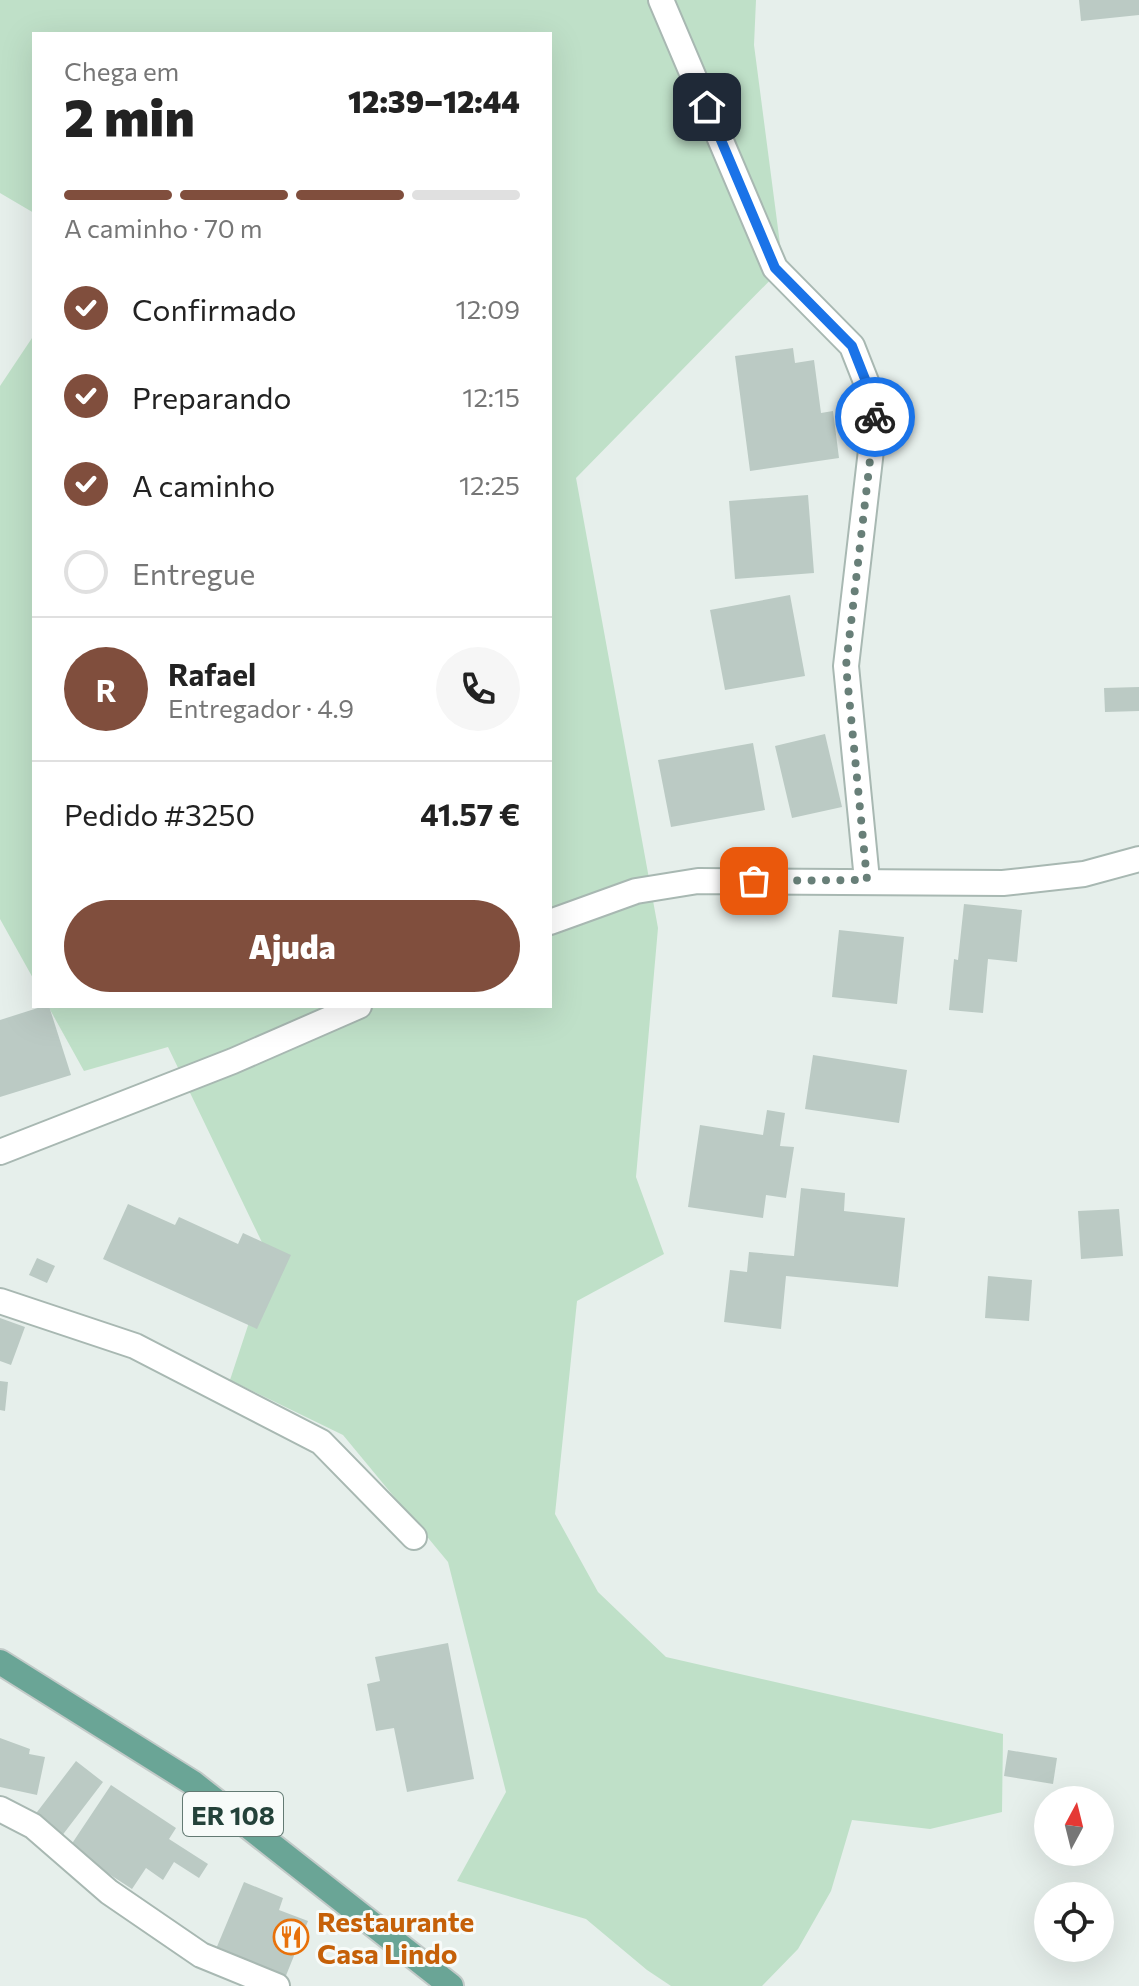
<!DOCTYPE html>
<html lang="pt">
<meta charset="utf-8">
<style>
:root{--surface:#fff;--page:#f6f6f6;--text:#222;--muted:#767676;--line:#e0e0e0;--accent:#804e3d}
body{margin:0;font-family:Commissioner,sans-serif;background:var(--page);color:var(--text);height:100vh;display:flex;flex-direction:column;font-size:30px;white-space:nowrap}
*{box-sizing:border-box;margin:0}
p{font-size:26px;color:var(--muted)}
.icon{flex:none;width:44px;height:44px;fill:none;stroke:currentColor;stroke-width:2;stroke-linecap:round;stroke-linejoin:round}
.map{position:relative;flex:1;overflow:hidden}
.details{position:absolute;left:32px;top:32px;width:520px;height:976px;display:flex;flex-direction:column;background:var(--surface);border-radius:0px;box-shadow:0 8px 32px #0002}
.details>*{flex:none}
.needle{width:52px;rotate:7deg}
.fabs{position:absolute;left:1034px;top:1786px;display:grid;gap:16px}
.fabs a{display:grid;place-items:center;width:80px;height:80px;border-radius:50%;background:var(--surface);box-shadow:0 8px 32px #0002;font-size:40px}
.pin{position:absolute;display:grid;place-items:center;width:68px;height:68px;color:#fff;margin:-34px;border-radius:16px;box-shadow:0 4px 12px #0006}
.courier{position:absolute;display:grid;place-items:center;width:80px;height:80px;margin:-40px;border:6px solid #1a73e8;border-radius:50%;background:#fff;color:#222;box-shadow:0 2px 10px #0007}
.overview em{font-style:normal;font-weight:800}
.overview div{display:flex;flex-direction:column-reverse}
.overview{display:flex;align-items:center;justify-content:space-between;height:136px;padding:0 32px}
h1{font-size:52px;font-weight:800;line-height:60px}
.bar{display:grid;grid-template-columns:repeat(4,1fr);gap:12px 8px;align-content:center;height:96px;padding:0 32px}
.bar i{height:10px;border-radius:6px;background:var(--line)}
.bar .selected{background:var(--accent)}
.bar p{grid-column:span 4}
.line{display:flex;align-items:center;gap:20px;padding:0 32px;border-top:2px solid var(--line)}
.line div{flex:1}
.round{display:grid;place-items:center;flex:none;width:84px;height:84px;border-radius:42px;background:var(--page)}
ol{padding:0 32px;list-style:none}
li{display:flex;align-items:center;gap:24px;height:88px}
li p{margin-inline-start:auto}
li .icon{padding:8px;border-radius:50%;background:var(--accent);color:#fff;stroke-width:4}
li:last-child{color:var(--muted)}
li i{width:44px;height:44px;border:4px solid var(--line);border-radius:50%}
.cta{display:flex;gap:16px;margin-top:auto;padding:16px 32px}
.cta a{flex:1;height:92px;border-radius:48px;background:var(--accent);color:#fff;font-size:32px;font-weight:800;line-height:92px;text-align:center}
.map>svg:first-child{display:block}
.green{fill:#bfe0c8}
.building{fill:#bbcac4}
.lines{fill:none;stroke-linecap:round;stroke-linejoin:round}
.minor-casing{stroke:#a8b8b2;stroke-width:28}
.tertiary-casing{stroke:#a8b8b2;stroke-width:28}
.primary-casing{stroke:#c2cac8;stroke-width:28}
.minor{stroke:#fff;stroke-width:24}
.tertiary{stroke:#fff;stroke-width:24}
.primary{stroke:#6aa596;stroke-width:24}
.done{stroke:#687f78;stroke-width:8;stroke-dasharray:0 14.4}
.route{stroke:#1a73e8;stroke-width:10}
.labels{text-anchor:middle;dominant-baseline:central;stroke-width:6;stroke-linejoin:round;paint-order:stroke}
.shield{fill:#f7fbf9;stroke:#637a73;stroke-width:2}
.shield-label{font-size:26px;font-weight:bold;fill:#24423a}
.food-label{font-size:28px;font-weight:bold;fill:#c56008;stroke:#f7fbf9;text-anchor:start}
</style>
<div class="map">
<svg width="1139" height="1986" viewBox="0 0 1139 1986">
<rect width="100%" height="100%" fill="#e6efeb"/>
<!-- green -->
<path class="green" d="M 0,0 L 756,0 L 754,45 L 783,267 L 576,478 L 658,928 L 636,1177 L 664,1254 L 577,1301 L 555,1514 L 598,1592 L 666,1657 L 1003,1734 L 1002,1812 L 930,1829 L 852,1820 L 831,1891 L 798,1949 L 762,1986 L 671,1986 L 647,1970 L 586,1919 L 457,1881 L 506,1792 L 448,1562 L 343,1435 L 230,1380 L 270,1259 L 168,1047 L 84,1071 L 48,1006 L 550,1006 L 550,34 L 34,34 L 34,213 L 0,193 Z
M 34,335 L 34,980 L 0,919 L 0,386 Z"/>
<!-- building -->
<path class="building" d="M 1079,0 L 1139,0 L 1139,15 L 1081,21 Z
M 793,348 L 795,363 L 814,360 L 821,413 L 833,411 L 839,458 L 750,471 L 735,356 Z
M 808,495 L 814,573 L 735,579 L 729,501 Z
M 790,595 L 805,676 L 725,690 L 710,610 Z
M 1139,687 L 1139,711 L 1105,712 L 1104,688 Z
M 825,734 L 842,807 L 792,818 L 775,746 Z
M 753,743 L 765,810 L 671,827 L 658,760 Z
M 964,904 L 1022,910 L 1017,962 L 988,959 L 983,1013 L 949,1010 L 954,959 L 958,960 Z
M 839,930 L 904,937 L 897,1004 L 832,997 Z
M 44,1006 L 49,1006 L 71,1075 L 0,1097 L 0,1020 Z
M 813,1055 L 907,1070 L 899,1123 L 805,1109 Z
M 767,1110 L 785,1113 L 780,1146 L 794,1147 L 786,1198 L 766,1195 L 763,1218 L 688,1207 L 700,1125 L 763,1135 Z
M 801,1188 L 845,1193 L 844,1211 L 905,1218 L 898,1287 L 786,1276 L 781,1329 L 724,1322 L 730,1270 L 747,1272 L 749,1252 L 794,1256 Z
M 128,1204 L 175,1225 L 179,1217 L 238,1244 L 243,1233 L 291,1255 L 257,1329 L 103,1259 Z
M 1119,1209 L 1123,1256 L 1081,1259 L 1078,1211 Z
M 37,1258 L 55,1266 L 47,1283 L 29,1275 Z
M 988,1276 L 1032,1280 L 1029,1321 L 985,1318 Z
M 0,1318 L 25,1327 L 11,1365 L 0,1361 Z
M 0,1381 L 8,1382 L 5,1411 L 0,1410 Z
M 448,1643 L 474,1779 L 407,1792 L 394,1728 L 376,1731 L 367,1684 L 380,1681 L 375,1657 Z
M 0,1738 L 30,1749 L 29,1754 L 45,1757 L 37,1795 L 0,1787 Z
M 1008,1750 L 1057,1758 L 1053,1784 L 1004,1776 Z
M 76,1761 L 103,1782 L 61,1837 L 34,1816 Z
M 111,1785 L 176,1828 L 169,1839 L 208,1864 L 199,1878 L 174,1862 L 163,1880 L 146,1868 L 132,1889 L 69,1848 Z
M 244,1882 L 283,1898 L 279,1910 L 308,1921 L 285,1978 L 216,1949 Z"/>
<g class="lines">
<!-- minor casing -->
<g class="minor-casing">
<path id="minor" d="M 661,0 L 775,268 L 852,346 L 876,407 L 846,666 L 867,880
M 0,1301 L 135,1346 L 321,1442 L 414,1537
M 0,1809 L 33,1826 L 109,1892 L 201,1955 L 277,1986"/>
</g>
<!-- tertiary casing -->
<g class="tertiary-casing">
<path id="tertiary" d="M 550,922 L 636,891 L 698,881 L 1003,883 L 1084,874 L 1139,859
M 0,1152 L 233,1061 L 359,1006"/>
</g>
<!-- primary casing -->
<g class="primary-casing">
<path id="primary" d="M 0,1662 L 193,1783 L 451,1986"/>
</g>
<!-- minor -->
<use href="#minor" class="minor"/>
<!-- tertiary -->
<use href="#tertiary" class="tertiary"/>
<!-- primary -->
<use href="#primary" class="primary"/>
</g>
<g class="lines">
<!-- done -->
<path class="done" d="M 754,881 L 867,880 L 846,666 L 875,417"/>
<!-- route -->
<path class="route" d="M 707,107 L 775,268 L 852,346 L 876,407 L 875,417"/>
</g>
<!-- icons -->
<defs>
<g id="restaurant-ring" transform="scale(1.8)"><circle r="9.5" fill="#f7fbf9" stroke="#e8710a" stroke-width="1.5"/><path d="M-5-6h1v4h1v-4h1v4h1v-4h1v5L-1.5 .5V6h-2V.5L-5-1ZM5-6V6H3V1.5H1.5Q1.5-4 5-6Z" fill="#e8710a"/></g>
</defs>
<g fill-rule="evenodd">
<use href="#restaurant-ring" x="291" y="1937"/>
</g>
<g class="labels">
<!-- shield labels -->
<rect class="shield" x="183" y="1792" width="100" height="44" rx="6"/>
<g class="shield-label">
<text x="233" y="1814">ER 108</text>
</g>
<!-- food labels -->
<g class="food-label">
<text x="317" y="1921">Restaurante<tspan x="317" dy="32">Casa Lindo</tspan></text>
</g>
</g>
</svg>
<div class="fabs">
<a><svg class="needle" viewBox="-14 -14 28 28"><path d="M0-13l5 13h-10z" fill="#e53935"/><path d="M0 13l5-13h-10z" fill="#767676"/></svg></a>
<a><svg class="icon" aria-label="locate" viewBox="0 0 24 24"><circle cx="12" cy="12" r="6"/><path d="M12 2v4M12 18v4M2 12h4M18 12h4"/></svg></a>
</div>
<div class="pin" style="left:754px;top:881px;background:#ea580c"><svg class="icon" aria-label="bag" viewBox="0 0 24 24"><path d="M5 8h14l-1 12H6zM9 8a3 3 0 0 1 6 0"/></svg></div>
<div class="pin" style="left:707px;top:107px;background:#1f2937"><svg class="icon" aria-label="home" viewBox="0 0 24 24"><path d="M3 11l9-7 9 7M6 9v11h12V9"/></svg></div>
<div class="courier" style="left:875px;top:417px"><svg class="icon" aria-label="bike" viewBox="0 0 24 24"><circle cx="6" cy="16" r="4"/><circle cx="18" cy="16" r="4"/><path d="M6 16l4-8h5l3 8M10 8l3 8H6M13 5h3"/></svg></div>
<section class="details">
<div class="overview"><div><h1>2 min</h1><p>Chega em</p></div><em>12:39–12:44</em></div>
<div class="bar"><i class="selected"></i><i class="selected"></i><i class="selected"></i><i></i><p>A caminho · 70 m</p></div>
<ol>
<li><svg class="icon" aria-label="check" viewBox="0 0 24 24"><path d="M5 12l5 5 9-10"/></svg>Confirmado<p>12:09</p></li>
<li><svg class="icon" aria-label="check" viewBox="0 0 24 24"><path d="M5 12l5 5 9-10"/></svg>Preparando<p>12:15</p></li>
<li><svg class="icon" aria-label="check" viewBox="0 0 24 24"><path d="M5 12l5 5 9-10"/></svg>A caminho<p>12:25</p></li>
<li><i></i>Entregue</li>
</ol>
<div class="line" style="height:144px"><b class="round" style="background:var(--accent);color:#fff">R</b><div><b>Rafael</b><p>Entregador · 4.9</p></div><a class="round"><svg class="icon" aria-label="phone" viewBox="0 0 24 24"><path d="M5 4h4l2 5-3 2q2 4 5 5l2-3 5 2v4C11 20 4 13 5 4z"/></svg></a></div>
<div class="line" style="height:104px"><div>Pedido #3250</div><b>41.57 €</b></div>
<div class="cta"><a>Ajuda</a></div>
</section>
</div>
